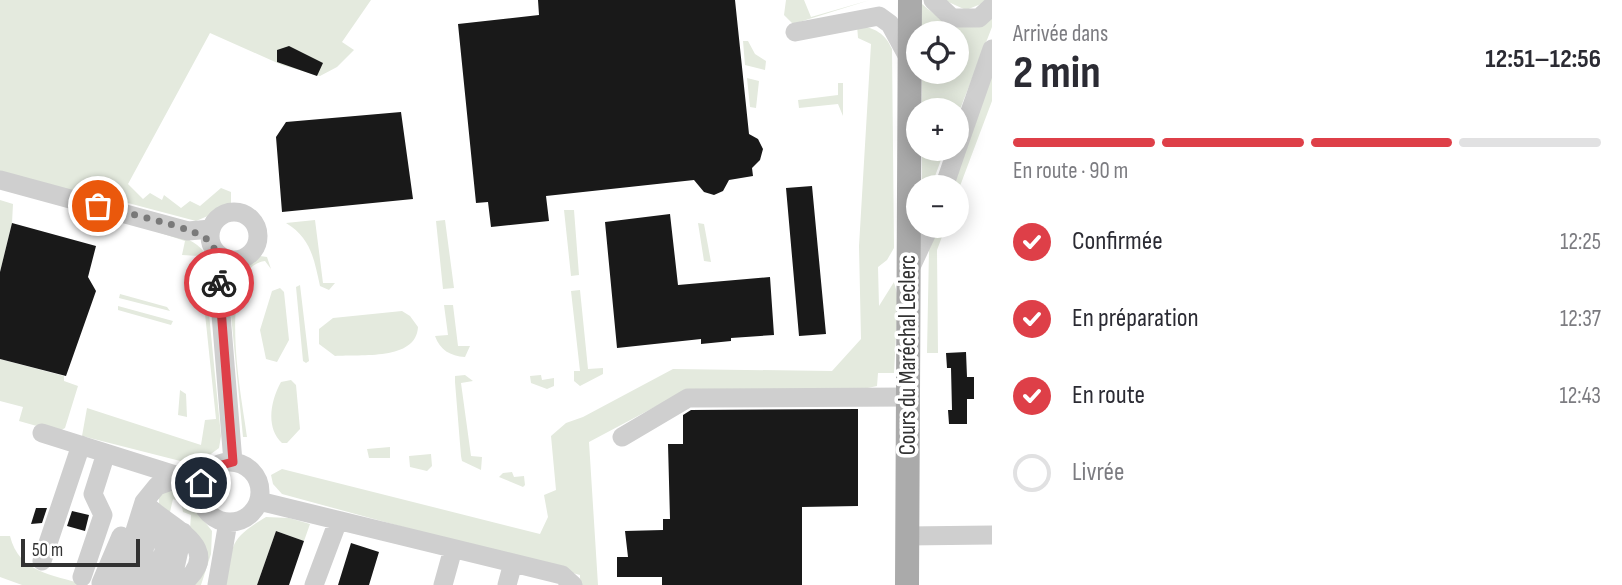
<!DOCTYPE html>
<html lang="fr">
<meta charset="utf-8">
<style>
:root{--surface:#fff;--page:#f2f2f3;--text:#2b2b33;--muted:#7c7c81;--line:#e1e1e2;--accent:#de3f48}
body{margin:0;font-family:"Sofia Sans Condensed",sans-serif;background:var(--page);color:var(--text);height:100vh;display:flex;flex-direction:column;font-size:26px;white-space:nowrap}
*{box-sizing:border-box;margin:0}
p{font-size:23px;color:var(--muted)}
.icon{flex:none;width:38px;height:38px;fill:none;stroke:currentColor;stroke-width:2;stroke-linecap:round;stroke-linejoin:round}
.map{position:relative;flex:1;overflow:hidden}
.drawer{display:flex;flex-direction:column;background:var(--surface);width:630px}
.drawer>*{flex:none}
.buttons{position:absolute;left:906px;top:21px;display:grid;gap:14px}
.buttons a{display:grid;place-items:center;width:63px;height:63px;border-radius:50%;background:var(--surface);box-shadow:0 4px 18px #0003;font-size:35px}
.scale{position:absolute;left:21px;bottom:18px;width:119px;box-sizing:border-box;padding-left:7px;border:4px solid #323232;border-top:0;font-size:19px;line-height:24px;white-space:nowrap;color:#323232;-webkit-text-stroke:5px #fff;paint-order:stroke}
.pin{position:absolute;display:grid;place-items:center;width:60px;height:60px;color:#fff;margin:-30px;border:4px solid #fff;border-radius:50%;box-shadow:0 2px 7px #0007}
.courier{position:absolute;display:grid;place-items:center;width:70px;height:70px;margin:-35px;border:5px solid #de3f48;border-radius:50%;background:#fff;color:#222;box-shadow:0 2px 9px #0007}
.headline em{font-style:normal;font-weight:700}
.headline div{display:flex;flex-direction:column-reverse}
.headline{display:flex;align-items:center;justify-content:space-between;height:119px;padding:0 21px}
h1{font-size:46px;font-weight:700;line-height:52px}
.bar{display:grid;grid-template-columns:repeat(4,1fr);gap:10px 7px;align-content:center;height:84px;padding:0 21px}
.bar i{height:9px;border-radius:5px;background:var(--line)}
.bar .selected{background:var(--accent)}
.bar p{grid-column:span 4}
ol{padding:0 21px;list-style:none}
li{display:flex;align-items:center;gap:21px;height:77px}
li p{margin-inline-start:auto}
li .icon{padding:7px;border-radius:50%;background:var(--accent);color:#fff;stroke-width:4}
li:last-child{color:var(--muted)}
li i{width:38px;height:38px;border:4px solid var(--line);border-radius:50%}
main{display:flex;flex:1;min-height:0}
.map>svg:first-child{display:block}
.green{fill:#e4eade}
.building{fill:#191919}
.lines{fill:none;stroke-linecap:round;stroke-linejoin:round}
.minor{stroke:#cfcfcf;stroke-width:19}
.major{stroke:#aaa;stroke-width:24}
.done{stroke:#7a7a7a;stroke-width:7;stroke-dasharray:0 12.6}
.route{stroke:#de3f48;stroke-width:9}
.labels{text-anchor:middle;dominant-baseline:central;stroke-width:7;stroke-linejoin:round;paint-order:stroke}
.street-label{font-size:23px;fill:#323232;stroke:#fff}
</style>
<main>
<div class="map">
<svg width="992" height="585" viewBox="0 0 992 585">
<rect width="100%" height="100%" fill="#fff"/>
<!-- green -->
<path class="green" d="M 0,0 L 371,0 L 342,42 L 354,50 L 337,67 L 320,76 L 282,65 L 210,33 L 128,184 L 143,199 L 150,193 L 162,200 L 164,195 L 181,208 L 190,201 L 200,206 L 221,188 L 231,192 L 231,206 L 196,221 L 128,203 L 121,208 L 0,173 Z
M 786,0 L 804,0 L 811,17 L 870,0 L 793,24 L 784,15 Z
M 944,0 L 991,0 L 966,10 Z
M 922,4 C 947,25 961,35 992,18 L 992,27 L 957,117 L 957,110 L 922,110 L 922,72 L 957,72 L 957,33 L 922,33 Z
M 857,25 C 875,28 885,33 892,49 L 894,248 L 887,260 L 878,267 L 879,306 L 894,282 L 898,297 L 894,373 L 878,373 L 877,386 L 854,391 L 683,392 L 589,442 L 598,585 L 580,585 L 580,575 L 282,494 L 273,484 L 271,475 L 282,469 L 540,534 L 548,517 L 544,495 L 556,490 L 551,436 L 566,423 L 583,417 L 673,369 L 832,371 L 861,339 L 859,246 L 871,44 L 858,38 Z
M 743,41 L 748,41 L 755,54 L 766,61 L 765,70 L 745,65 Z
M 992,74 L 992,101 L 957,194 L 957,187 L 951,187 Z
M 747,78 L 759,81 L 756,108 L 750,107 Z
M 838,83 L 843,83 L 843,116 L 838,104 L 799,108 L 798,100 L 838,95 Z
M 922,149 L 945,149 L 931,187 L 922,187 Z
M 0,200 L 13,204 L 12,223 L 0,272 Z
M 564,210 L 574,210 L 579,275 L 571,276 Z
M 315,220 L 323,283 L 335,283 L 329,290 L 320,286 C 314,259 311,238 286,223 Z
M 445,220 L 454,288 L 443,289 L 436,221 Z
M 698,223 L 704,224 L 711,262 L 704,261 Z
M 136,225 C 160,231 198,234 209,260 L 209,314 L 221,436 L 219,448 L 196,465 L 82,436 L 87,408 L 201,445 L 205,420 L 216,419 L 199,256 L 182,255 L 185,241 Z
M 938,226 L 946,226 L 937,250 L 938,353 L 927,353 L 929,249 Z
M 260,256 L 267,257 L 271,269 L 265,261 C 214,268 243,403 247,437 L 243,437 L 230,305 C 235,285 242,268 260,256 Z
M 300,285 L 309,361 L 306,363 L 303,361 L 296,287 Z
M 280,288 L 284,292 L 289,340 L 277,362 L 266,359 L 260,330 L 272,291 Z
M 580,290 L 588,369 L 603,368 L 603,374 L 580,386 L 574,381 L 574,371 L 580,371 L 571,291 Z
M 120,294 L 167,307 L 170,311 L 119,298 Z
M 444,305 L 453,305 L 458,346 L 470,346 L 465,357 C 450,356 440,350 435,336 L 448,335 Z
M 118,306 L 173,321 L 171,325 L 118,310 Z
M 402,311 L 410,316 L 418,327 C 416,361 361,354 335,356 L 319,344 L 319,329 L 333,318 Z
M 0,359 L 64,376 L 64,381 L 78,386 L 65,428 L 58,432 L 19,421 L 23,407 L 0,401 Z
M 465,375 L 473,381 L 461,383 L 471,456 L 482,457 L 481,470 L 462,461 L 461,456 L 455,382 L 455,376 Z
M 541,375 L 542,380 L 554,378 L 554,386 L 547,389 L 531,383 L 530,376 Z
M 291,380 L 296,385 L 300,429 L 287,443 L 282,443 C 265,427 271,400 281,382 Z
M 180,390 L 186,394 L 187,417 L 178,415 Z
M 390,447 L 390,458 L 369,458 L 367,449 Z
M 431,454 L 432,466 L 427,471 L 410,467 L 409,456 Z
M 512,472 L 514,477 L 524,476 L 525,485 L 523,487 L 499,477 L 503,473 Z
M 179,484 L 189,489 L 194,508 L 212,531 L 211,554 L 201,585 L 186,585 L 194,578 L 190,529 L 191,515 L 183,512 L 181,502 L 173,499 L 170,512 L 159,506 L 159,497 L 155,496 Z
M 266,517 L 289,518 L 310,524 L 304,541 L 276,531 L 257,585 L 226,585 C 233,544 228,540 266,517 Z
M 0,536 L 10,536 C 19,573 52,574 85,585 L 22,585 L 0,577 Z"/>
<!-- building -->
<path class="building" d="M 538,0 L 735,0 L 749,134 L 758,139 L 763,149 L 760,160 L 752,168 L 753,176 L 729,180 L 723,191 L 714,195 L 704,192 L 694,180 L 546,196 L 549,221 L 491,227 L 488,202 L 476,203 L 458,24 L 539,15 Z
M 289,46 L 323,63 L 317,76 L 277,62 L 277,50 Z
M 401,112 L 413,199 L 282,212 L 276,137 L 286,122 Z
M 812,186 L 826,334 L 799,336 L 786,188 Z
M 670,214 L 678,285 L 770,277 L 774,335 L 731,338 L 731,341 L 701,344 L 701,339 L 617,348 L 605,222 Z
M 12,223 L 96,246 L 88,277 L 96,291 L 66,376 L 0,359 L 0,272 Z
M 966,352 L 967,377 L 974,377 L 974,399 L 967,399 L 967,424 L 949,424 L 948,410 L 952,410 L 951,368 L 947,368 L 946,353 Z
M 858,409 L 858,506 L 802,507 L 802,585 L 662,585 L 662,577 L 617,577 L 617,557 L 628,557 L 625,531 L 663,530 L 663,519 L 670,519 L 668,444 L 683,444 L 683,415 L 691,410 Z
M 36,508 L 47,508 L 42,523 L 31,524 Z
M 72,511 L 89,515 L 85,531 L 67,526 Z
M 276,531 L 304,541 L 289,585 L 257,585 Z
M 351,543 L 379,552 L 369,585 L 338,585 Z"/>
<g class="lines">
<!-- minor -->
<path class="minor" d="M 933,0 L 952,18 L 979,18 L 992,6
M 795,32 L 879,16 L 890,24 L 909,59
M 957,149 L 992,49
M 0,180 L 188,231 L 211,229
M 944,187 L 957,149
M210 236a24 24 0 1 1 48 0a24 24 0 1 1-48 0Z
M 216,253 L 233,462
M 910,269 L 930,226
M 42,433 L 201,483
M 622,437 L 688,398 L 908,397
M200 492a30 30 0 1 1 60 0a30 30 0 1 1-60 0Z
M 259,501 L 562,575 L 573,585
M 144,502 C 165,527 230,546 181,585
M 907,536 L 992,535
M 42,561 L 81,445
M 82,577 L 103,515 L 93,494 L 106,453
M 101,583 L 121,536
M 118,585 L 144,502 L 157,486 L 182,477
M 133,585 L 137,580 L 153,512
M 147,585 L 164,552 L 163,518
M 164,585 L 175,568 L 183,532
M 217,585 L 228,522
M 314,585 L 338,521
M 443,585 L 453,549
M 507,585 L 513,563"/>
<!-- major -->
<path class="major" d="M 907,585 L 910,0"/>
</g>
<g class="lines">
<!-- done -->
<path class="done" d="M 98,206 C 120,212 196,227 209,241 C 219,251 218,269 219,283"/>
<!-- route -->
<path class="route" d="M 201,483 L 214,467 L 233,462 L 219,283"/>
</g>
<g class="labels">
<!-- street labels -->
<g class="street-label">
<text transform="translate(908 355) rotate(-90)">Cours du Maréchal Leclerc</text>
</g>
</g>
</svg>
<div class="buttons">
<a><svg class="icon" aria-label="locate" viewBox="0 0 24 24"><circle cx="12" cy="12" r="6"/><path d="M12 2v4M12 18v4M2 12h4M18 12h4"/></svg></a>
<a>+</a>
<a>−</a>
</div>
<div class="scale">50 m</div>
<div class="pin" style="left:98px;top:206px;background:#ea580c"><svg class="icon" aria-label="bag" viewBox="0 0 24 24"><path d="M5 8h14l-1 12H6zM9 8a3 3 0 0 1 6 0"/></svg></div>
<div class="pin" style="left:201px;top:483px;background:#1f2937"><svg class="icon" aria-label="home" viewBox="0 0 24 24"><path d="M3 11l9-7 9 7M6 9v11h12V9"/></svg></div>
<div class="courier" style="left:219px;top:283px"><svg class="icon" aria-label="bike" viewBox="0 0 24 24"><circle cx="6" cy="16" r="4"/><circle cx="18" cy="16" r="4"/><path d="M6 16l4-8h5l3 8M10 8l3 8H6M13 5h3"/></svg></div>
</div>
<section class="drawer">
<div class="headline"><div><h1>2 min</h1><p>Arrivée dans</p></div><em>12:51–12:56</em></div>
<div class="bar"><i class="selected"></i><i class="selected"></i><i class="selected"></i><i></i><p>En route · 90 m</p></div>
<ol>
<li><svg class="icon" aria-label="check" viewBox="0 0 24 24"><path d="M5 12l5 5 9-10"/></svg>Confirmée<p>12:25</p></li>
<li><svg class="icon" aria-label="check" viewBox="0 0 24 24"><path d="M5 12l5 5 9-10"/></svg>En préparation<p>12:37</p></li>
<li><svg class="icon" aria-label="check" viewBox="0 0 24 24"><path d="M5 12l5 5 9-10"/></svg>En route<p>12:43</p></li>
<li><i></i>Livrée</li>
</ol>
</section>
</main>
